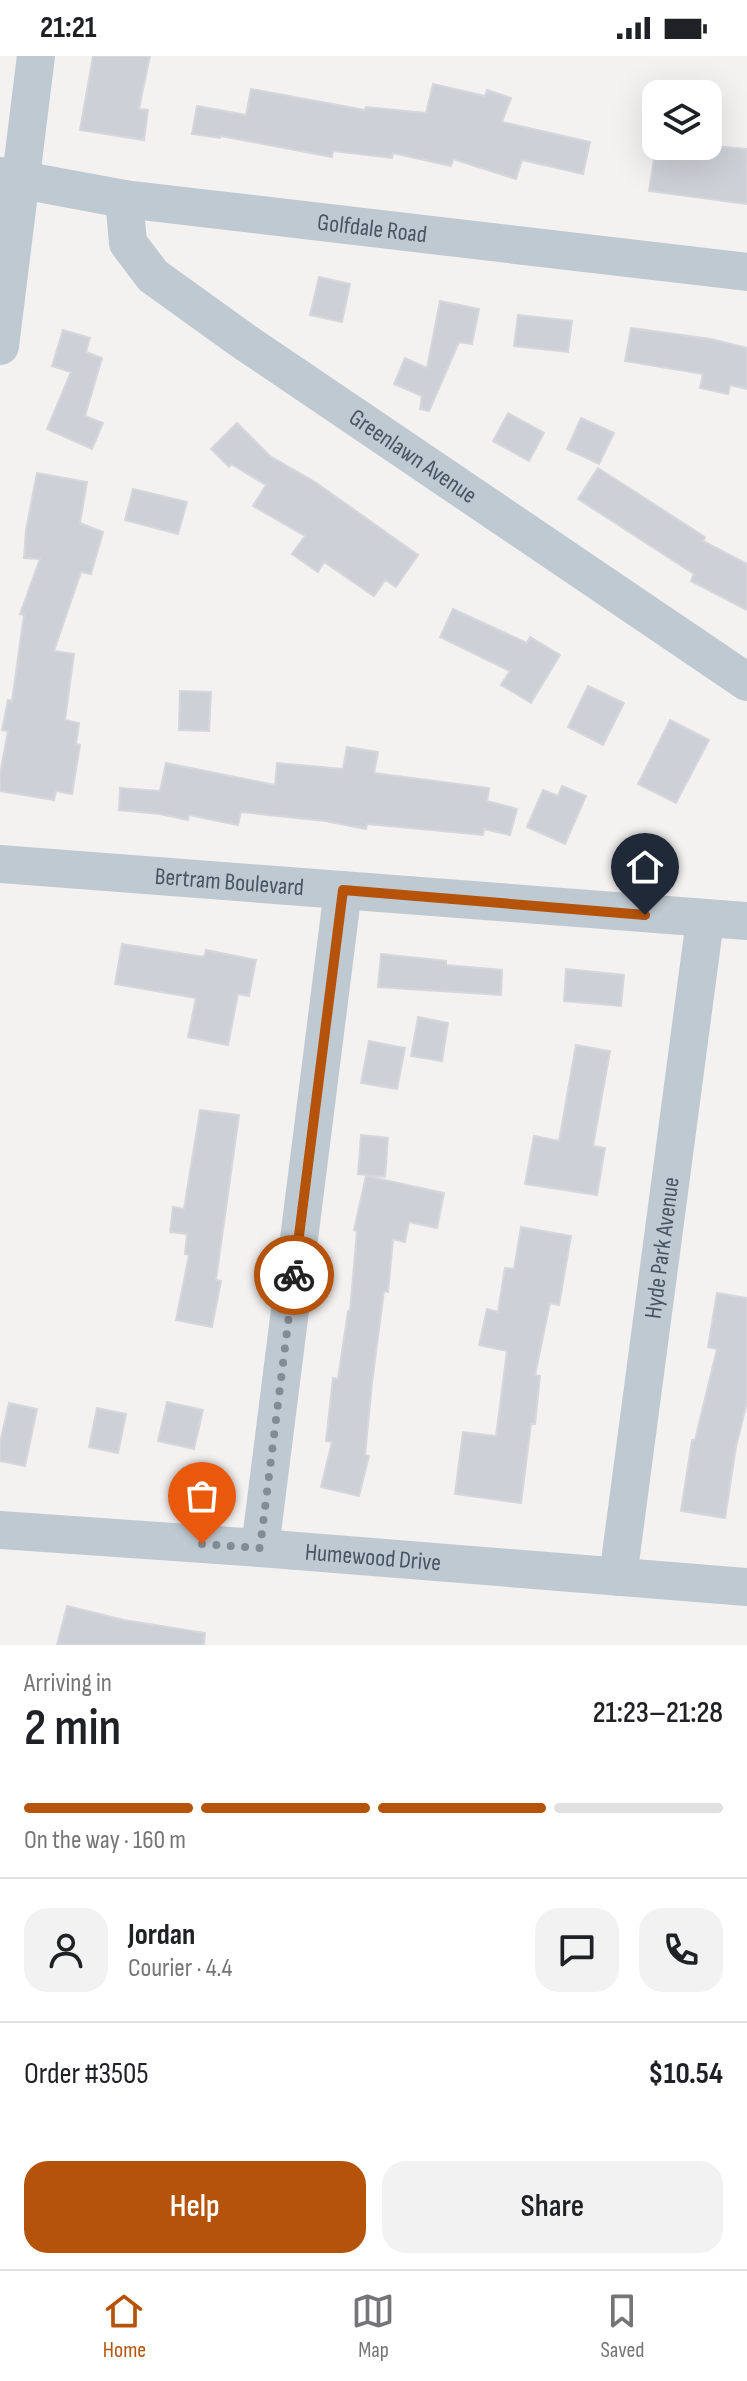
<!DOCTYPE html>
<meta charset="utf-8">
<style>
:root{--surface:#fff;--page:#f2f2f2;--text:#202124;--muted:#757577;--line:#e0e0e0;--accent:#b45309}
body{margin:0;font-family:"Sofia Sans Condensed",sans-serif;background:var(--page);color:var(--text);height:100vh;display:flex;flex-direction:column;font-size:30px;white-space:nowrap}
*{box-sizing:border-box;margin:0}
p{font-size:26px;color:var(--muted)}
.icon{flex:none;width:44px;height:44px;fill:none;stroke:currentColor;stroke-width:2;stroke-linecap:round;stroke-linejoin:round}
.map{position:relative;height:1589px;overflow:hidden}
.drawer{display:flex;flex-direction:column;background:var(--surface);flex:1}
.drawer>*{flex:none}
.controls{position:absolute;left:642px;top:24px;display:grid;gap:16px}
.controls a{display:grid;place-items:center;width:80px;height:80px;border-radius:16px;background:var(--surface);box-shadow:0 8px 32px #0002;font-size:40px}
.pin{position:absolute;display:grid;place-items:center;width:68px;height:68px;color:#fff;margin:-82px -34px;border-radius:50% 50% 50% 0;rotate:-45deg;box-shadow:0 0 8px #0007}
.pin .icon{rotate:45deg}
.courier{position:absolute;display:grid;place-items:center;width:80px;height:80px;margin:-40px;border:6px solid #b45309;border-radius:50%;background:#fff;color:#222;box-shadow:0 2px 10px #0007}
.summary em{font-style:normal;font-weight:600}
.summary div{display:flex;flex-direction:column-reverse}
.summary{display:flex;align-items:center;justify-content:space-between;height:136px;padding:0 24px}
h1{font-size:52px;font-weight:600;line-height:60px}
.bar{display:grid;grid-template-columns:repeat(4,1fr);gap:12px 8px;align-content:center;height:96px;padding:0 24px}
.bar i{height:10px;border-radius:6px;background:var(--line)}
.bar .active{background:var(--accent)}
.bar p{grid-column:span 4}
.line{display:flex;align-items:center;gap:20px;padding:0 24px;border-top:2px solid var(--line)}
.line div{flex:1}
.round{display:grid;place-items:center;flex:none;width:84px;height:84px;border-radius:24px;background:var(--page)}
.cta{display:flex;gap:16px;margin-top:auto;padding:16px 24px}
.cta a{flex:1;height:92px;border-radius:24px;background:var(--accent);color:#fff;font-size:32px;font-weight:600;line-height:92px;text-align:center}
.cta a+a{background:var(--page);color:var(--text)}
.status{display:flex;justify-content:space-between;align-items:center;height:56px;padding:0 40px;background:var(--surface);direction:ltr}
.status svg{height:22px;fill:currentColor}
.tabs{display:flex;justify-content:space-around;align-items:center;height:112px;border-top:2px solid var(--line);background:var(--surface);font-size:22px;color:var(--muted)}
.tabs a{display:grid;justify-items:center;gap:4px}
.tabs .active{color:var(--accent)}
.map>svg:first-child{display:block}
.building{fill:#cdd0d6;stroke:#d5d7dd;stroke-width:2}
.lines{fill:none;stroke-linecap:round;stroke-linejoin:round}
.minor{stroke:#bfc9d1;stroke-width:38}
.done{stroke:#848c93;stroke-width:8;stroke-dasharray:0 14.4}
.route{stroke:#b45309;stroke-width:10}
.labels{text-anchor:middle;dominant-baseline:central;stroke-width:6;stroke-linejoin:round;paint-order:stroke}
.street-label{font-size:24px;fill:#485560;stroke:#fff}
</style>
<div class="status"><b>21:21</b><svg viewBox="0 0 49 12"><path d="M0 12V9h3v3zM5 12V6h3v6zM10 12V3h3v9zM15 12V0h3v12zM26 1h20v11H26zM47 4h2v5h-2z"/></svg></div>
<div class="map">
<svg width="747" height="1589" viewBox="0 0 747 1589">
<rect width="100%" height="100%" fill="#f4f1f1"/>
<!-- building -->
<path class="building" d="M 93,0 L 150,0 L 139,53 L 148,54 L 144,84 L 80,74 Z
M 433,28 L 485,40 L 487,34 L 511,42 L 502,66 L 590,86 L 583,118 L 522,104 L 516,123 L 453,103 L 451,110 L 393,97 L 392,102 L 333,95 L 332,101 L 221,80 L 220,82 L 192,78 L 197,50 L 246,59 L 251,33 L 365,54 L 366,51 L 426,57 Z
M 656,90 L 714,90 L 747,93 L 747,148 L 649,135 Z
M 319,221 L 350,228 L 342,266 L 310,259 Z
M 440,245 L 479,253 L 472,288 L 459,286 L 429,355 L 420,353 L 422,340 L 394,328 L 405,302 L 427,312 Z
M 518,259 L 572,265 L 568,296 L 514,290 Z
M 631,272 L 711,283 L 747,292 L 747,333 L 730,329 L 728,338 L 700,332 L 703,318 L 625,305 Z
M 63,274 L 90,282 L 86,296 L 102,302 L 85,360 L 103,367 L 92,393 L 47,373 L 71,316 L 52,310 Z
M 508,357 L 544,377 L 529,405 L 493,385 Z
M 581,362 L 614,377 L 599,408 L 567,393 Z
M 237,367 L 270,400 L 315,426 L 418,499 L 396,531 L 385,524 L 374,540 L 324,506 L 318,516 L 292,498 L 305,480 L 253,450 L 266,429 L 231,408 L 229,411 L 211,393 Z
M 598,412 L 705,481 L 703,485 L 747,508 L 747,554 L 691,525 L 694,518 L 578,443 Z
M 37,417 L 87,426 L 80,467 L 103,476 L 91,518 L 81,516 L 54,595 L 74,598 L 65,664 L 79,667 L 76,688 L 80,689 L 72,738 L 56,735 L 54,744 L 0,735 L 0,718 L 8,675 L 2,674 L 8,644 L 12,645 L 24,559 L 20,558 L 40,503 L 24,502 L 26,474 Z
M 133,433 L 187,446 L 178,478 L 125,464 Z
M 453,553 L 527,587 L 530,581 L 560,599 L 531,647 L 501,629 L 510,615 L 440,581 Z
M 588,630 L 624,647 L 603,689 L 568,671 Z
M 180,635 L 211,636 L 209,675 L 179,674 Z
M 670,664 L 709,684 L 676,747 L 638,728 Z
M 347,691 L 378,696 L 374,717 L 489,732 L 487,745 L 517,753 L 510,779 L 484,773 L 483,779 L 367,768 L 366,773 L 325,765 L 241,756 L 238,769 L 189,759 L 188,764 L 160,758 L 119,754 L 120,732 L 160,735 L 166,707 L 275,729 L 277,707 L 343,713 Z
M 562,730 L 586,740 L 565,788 L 527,771 L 543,734 L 558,740 Z
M 122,888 L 204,901 L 206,894 L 256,904 L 249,940 L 238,938 L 228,989 L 188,981 L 196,942 L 115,928 Z
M 381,898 L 446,905 L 446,909 L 502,914 L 501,939 L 378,931 Z
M 566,913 L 624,919 L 621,950 L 564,945 Z
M 418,961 L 448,967 L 442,1005 L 411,1000 Z
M 369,985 L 405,992 L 397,1033 L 361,1027 Z
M 576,989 L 610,995 L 593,1090 L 605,1092 L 597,1139 L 525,1128 L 534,1080 L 559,1085 Z
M 200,1054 L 239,1059 L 216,1224 L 221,1225 L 212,1271 L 176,1264 L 189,1199 L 185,1198 L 187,1178 L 170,1176 L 173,1151 L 184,1153 Z
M 361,1079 L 388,1082 L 385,1121 L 358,1118 Z
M 366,1120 L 444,1137 L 437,1172 L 409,1166 L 405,1186 L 393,1183 L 388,1236 L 384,1235 L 372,1327 L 365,1399 L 369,1400 L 359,1440 L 321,1431 L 332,1386 L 326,1385 L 333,1322 L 338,1323 L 348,1255 L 350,1255 L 357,1175 L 354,1174 Z
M 521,1171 L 571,1180 L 559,1249 L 550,1247 L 535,1319 L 540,1320 L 535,1368 L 531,1368 L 521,1447 L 455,1438 L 463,1376 L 496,1380 L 507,1295 L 479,1289 L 487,1253 L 498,1256 L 505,1212 L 514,1213 Z
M 717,1237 L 747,1242 L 747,1346 L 736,1391 L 725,1462 L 681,1455 L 692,1384 L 695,1384 L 717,1293 L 708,1291 Z
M 167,1346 L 203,1354 L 194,1393 L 158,1385 Z
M 9,1347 L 37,1353 L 25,1410 L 0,1405 L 0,1387 Z
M 97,1352 L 126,1358 L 118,1397 L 89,1391 Z
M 67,1550 L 124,1564 L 205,1577 L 204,1589 L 57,1589 Z"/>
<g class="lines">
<!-- minor -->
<g class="minor">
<path id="s1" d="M 0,120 L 124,143 L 747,216"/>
<path id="s2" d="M 124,143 L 128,187 L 153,220 L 242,284 L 747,626"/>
<path d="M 0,290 L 36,0"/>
<path id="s3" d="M 0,808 L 747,865"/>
<path id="s4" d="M 0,1474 L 260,1492 L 747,1531"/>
<path d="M 260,1492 L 343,834"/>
<path id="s5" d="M 618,1521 L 705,864"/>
</g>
</g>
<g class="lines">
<!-- done -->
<path class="done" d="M 202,1488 L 260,1492 L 294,1219"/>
<!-- route -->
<path class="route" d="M 294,1219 L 343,834 L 645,859"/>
</g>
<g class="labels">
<!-- street labels -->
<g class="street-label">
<text stroke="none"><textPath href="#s1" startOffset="376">Golfdale Road</textPath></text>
<text stroke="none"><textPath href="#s2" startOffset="402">Greenlawn Avenue</textPath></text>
<text stroke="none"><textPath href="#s3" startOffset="230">Bertram Boulevard</textPath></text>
<text stroke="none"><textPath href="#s5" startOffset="332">Hyde Park Avenue</textPath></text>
<text stroke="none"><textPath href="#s4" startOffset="374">Humewood Drive</textPath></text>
</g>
</g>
</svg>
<div class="controls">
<a><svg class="icon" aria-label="layers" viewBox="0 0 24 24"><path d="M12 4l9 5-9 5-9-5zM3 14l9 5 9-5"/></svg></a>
</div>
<div class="pin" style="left:202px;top:1488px;background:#ea580c"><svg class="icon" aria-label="bag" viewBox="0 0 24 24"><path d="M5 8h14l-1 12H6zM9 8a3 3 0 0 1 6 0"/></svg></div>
<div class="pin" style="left:645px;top:859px;background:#1f2937"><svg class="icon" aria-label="home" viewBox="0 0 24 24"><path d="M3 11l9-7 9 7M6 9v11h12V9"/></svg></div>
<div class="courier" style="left:294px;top:1219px"><svg class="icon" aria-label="bike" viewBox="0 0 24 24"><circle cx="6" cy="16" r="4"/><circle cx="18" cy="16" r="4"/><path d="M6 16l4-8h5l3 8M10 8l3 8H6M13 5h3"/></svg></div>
</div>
<section class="drawer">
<div class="summary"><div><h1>2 min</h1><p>Arriving in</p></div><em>21:23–21:28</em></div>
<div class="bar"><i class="active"></i><i class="active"></i><i class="active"></i><i></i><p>On the way · 160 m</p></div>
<div class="line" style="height:144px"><a class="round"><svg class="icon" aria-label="person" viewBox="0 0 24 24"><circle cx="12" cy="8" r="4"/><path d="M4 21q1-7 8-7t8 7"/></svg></a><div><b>Jordan</b><p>Courier · 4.4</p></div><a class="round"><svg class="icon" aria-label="chat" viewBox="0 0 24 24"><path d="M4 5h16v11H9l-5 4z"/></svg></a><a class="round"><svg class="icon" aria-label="phone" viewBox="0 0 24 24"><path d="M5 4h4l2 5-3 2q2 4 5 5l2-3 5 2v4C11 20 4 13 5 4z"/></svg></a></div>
<div class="line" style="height:104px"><div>Order #3505</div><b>$10.54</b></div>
<div class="cta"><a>Help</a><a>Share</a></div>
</section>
<nav class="tabs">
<a class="active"><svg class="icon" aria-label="home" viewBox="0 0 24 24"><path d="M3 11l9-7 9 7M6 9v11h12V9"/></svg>Home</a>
<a><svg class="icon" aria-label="map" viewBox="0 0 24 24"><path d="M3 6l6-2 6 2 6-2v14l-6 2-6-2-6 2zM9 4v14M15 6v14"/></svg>Map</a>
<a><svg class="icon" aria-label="saved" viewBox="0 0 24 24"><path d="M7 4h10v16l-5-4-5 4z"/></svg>Saved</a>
</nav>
